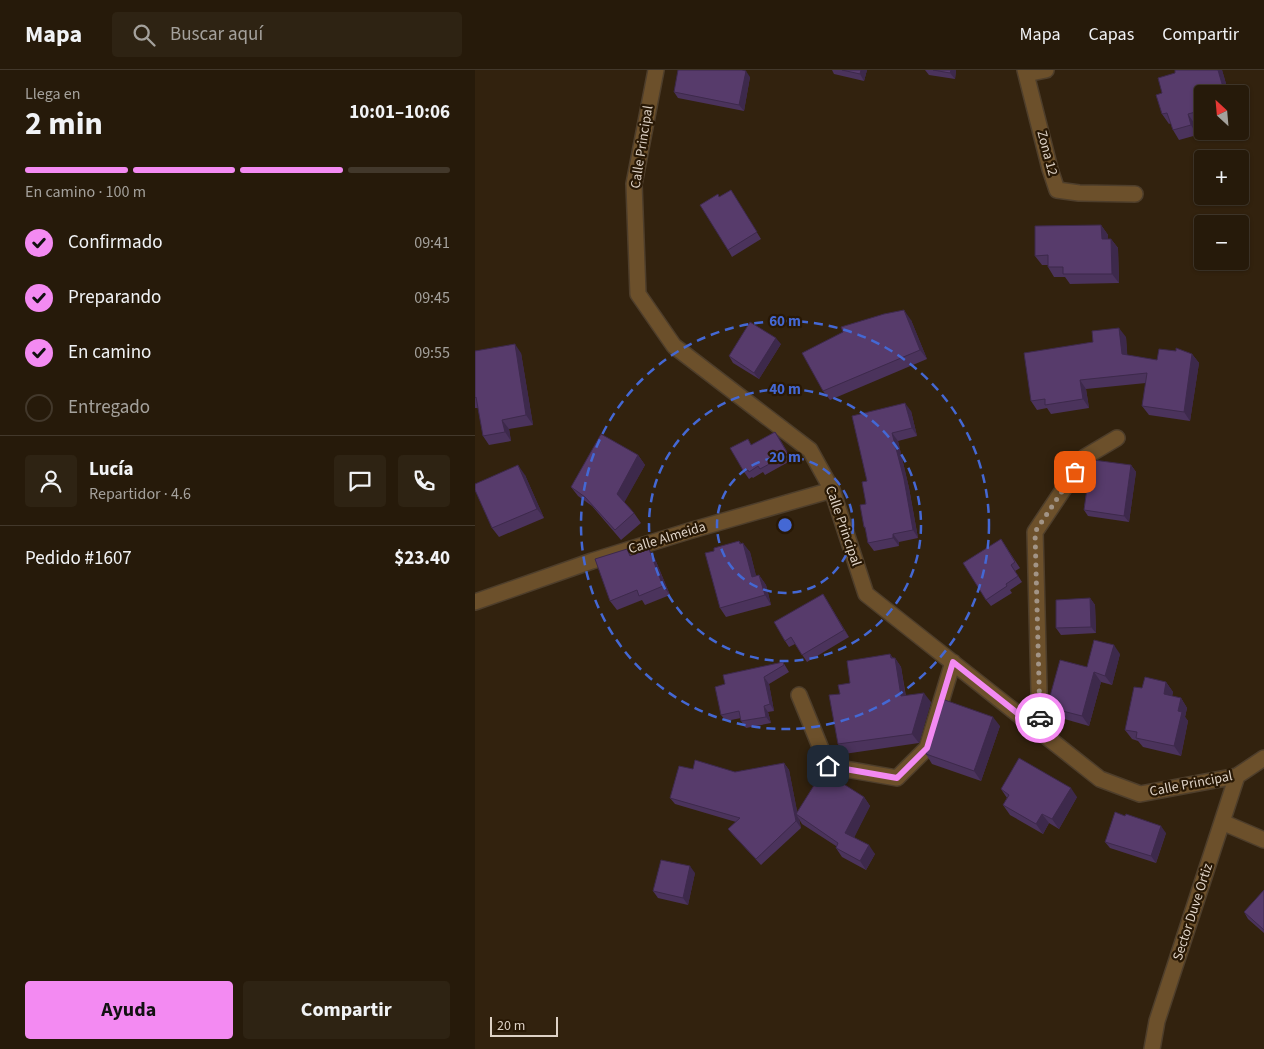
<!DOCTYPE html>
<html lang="es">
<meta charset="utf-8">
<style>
:root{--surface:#261a0a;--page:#2e2313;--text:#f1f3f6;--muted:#a4a19c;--line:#42382b;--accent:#f38af2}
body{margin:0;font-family:"Source Sans 3",sans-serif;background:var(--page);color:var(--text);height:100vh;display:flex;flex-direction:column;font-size:19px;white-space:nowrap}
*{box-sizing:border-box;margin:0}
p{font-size:16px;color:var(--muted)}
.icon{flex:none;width:28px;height:28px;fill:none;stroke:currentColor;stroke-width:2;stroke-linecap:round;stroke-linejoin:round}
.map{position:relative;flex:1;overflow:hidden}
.side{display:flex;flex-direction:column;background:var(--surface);width:475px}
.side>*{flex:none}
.needle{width:32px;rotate:334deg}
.fabs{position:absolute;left:719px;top:15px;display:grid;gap:10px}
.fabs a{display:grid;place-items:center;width:55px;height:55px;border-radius:5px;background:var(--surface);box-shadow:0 1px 4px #0004,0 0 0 1px var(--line);font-size:25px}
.scale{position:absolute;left:15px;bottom:12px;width:68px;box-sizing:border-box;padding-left:5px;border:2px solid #ded2c6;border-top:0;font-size:14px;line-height:18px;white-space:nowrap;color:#ded2c6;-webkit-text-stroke:4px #281805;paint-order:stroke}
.pin{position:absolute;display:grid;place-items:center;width:42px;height:42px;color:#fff;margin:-21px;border-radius:10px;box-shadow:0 2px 8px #0006}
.courier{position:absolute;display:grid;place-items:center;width:50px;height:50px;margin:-25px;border:4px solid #f38af2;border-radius:50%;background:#fff;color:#222;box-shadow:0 1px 6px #0007}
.head em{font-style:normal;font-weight:700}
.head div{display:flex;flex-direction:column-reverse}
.head{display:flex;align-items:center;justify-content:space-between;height:85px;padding:0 25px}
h1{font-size:32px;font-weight:700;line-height:38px}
.bar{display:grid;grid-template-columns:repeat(4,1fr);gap:8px 5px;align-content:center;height:60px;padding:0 25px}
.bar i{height:6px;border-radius:4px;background:var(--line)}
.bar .on{background:var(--accent)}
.bar p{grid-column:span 4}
.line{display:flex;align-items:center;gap:12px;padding:0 25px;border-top:1px solid var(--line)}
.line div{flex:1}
.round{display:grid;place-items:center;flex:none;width:52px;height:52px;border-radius:5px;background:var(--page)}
ol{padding:0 25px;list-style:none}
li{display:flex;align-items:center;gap:15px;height:55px}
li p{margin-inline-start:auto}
li .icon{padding:5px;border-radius:50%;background:var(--accent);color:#111;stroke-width:4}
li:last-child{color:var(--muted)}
li i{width:28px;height:28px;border:2px solid var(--line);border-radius:50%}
.action{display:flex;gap:10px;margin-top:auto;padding:10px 25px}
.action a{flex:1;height:58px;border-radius:5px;background:var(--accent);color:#111;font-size:20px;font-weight:700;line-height:58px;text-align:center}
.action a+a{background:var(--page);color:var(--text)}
header{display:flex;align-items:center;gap:30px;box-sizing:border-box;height:70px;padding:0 25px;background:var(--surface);border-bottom:1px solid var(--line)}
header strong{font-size:24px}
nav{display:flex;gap:28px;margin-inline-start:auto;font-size:18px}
.search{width:350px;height:45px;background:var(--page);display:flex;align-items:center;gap:12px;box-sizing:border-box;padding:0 18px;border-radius:5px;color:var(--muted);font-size:19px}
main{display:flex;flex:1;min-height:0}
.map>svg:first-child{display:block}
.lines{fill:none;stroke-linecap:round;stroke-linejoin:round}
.street-casing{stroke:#4e3e2b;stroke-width:18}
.street{stroke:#6c502b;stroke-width:15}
.wall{fill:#4b335c}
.shaded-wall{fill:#3d294b}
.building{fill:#573b6b;stroke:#3d294b}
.done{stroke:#a29486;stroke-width:5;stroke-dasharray:0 9}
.route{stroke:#f38af2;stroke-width:6}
.ring{fill:none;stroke:#4468d4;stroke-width:2.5;stroke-dasharray:9 6}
.labels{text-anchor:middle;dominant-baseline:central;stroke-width:4.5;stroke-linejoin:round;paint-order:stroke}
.street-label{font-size:14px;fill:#ded2c6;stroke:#281805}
.centre{fill:#4468d4;stroke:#281805;stroke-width:2.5}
.ring-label{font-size:15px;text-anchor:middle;font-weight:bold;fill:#4468d4;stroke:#281805;stroke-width:4.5;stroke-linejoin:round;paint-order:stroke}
</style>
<header>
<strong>Mapa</strong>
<div class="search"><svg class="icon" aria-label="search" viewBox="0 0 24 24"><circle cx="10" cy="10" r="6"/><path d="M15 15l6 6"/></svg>Buscar aquí</div>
<nav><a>Mapa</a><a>Capas</a><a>Compartir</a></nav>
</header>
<main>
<section class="side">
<div class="head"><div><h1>2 min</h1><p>Llega en</p></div><em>10:01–10:06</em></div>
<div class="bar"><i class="on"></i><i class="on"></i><i class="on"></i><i></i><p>En camino · 100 m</p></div>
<ol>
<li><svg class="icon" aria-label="check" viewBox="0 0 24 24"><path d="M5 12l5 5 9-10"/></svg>Confirmado<p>09:41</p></li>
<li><svg class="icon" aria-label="check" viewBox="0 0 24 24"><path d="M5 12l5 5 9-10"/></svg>Preparando<p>09:45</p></li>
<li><svg class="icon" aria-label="check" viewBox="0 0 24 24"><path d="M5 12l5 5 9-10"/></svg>En camino<p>09:55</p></li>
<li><i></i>Entregado</li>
</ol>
<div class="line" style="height:90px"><a class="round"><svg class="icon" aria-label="person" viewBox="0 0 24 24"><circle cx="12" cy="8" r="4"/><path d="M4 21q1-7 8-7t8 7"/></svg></a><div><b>Lucía</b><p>Repartidor · 4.6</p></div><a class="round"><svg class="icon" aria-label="chat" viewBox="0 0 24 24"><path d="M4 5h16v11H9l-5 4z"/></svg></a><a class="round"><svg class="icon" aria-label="phone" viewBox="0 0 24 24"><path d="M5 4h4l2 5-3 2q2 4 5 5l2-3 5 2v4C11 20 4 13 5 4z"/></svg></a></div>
<div class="line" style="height:65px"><div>Pedido #1607</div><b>$23.40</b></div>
<div class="action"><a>Ayuda</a><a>Compartir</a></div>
</section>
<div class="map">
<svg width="789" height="979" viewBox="0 0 789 979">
<rect width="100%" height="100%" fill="#32220e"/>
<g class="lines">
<!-- street casing -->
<g class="street-casing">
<path id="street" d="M 181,0 L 159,114 L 163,224 L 199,276 L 335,380 L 357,420 L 391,524 L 625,709 L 665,724 L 762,706 L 789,688
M 550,0 L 575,99 L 582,120 L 604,123 L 660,124
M 551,4 L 571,0
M 0,532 L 117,491 L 214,461 L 357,420
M 324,625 L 353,696 L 422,708 L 452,678 L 478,592
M 565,661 L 560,462 L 610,387 L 642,368
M 747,752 L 789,770
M 677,979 L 682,951 L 762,706"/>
</g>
<!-- street -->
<use href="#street" class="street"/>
</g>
<!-- wall -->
<path class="wall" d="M 357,0 L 392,0 L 389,11 L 359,4 Z
M 450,0 L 481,0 L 480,9 L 454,5 Z
M 700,0 L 747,0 L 754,24 L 728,24 L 728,51 L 719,53 L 722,65 L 704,70 L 698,60 L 696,53 L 694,54 L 687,44 L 687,23 L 700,3 Z
M 275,7 L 269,41 L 203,28 L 199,22 Z
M 256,120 L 286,169 L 257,187 L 253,180 L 244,127 Z
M 626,155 L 633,165 L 633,169 L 636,169 L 643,178 L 644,213 L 595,214 L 590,207 L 579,207 L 573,197 L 573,195 L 567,195 L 560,186 Z
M 436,250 L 452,289 L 355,330 L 348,321 Z
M 651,267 L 652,285 L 682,290 L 717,284 L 724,293 L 715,351 L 674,345 L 667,336 L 671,313 L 611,319 L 614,338 L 576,344 L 572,338 L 562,340 L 556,331 Z
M 306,274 L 284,309 L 258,293 L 254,286 Z
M 46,283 L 58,355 L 34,359 L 36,371 L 14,375 L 8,366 L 3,338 L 0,338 L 0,293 Z
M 436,341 L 442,366 L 423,371 L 434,418 L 443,468 L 424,472 L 424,476 L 399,481 L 393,473 L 391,460 L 389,457 L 392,411 L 377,346 Z
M 300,362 L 317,390 L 290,405 L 288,402 L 278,408 L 277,407 L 274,409 L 269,402 L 273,369 L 276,375 Z
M 163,385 L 170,395 L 149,432 L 159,443 L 166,453 L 146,470 L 117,436 L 103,426 L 96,417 Z
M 656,395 L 661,402 L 654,452 L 613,446 L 609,440 L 612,416 L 608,411 Z
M 50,405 L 69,448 L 24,467 L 17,458 Z
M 526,469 L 545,498 L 540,501 L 547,512 L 535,520 L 537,523 L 516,536 L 511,530 Z
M 264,471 L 275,482 L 281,506 L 284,505 L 291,515 L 296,535 L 251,547 L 245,538 L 239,481 Z
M 152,479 L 157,486 L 174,479 L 180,489 L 195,525 L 170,535 L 167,530 L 142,540 L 135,531 Z
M 348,524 L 374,567 L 332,592 L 320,574 L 314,577 L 310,571 Z
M 615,528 L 620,535 L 621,563 L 586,565 L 581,558 Z
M 415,584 L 418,588 L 420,588 L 426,597 L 431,626 L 456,632 L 444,673 L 369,684 L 363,674 L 365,624 L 375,613 Z
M 645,584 L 637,615 L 626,612 L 614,656 L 579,646 L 572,637 L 612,597 Z
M 308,592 L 314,602 L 294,614 L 299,641 L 293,642 L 296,653 L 271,658 L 266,651 L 266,648 L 251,651 L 246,645 L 250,614 Z
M 691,612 L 698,622 L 697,626 L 706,628 L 712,638 L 710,647 L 713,651 L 706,686 L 668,677 L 663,671 L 657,669 L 650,660 L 667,618 Z
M 525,656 L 506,711 L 457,694 L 451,684 L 458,663 L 457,662 Z
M 309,693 L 314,700 L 322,741 L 389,727 L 395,736 L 379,767 L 400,784 L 391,800 L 367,787 L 361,778 L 361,776 L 327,754 L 324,749 L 326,758 L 286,795 L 258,765 L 253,759 L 261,752 L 200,734 L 195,728 L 218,699 L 260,702 Z
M 526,719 L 602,727 L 584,759 L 574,753 L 568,764 L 535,745 L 528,735 L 532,728 Z
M 691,763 L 681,793 L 635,778 L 630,772 Z
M 220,803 L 213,835 L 183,828 L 178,821 Z
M 789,820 L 789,863 L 773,849 L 769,842 Z"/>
<!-- shaded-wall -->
<path class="shaded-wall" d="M 386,0 L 392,0 L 389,11 L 385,4 Z
M 476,0 L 481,0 L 480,9 L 475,3 Z
M 743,0 L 747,0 L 754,24 L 750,24 Z
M 271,1 L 275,7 L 269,41 L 264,35 Z
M 713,44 L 719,53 L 722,65 L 716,55 Z
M 626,155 L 633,165 L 633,178 L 627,169 Z
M 636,169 L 643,178 L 644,213 L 637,204 Z
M 429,240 L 436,250 L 452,289 L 445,280 Z
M 644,258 L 651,267 L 653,293 L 647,284 Z
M 301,268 L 306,274 L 284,309 L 279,303 Z
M 40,274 L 46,283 L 58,355 L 51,345 Z
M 717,284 L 724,293 L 715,351 L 709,342 Z
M 605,310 L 611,319 L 614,338 L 608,329 Z
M 430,333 L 436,341 L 442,366 L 437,358 Z
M 27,350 L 34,359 L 36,371 L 30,362 Z
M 300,362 L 305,369 L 317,390 L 313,384 Z
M 417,363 L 423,371 L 434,418 L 443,468 L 438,460 Z
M 163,385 L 170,395 L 149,433 L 142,424 Z
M 43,395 L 50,405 L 69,448 L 62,439 Z
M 656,395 L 661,402 L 654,452 L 649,446 Z
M 418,464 L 424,472 L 424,476 L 418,468 Z
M 264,471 L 269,478 L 268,473 L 275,482 L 284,517 L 277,507 Z
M 174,479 L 180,489 L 195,525 L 188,516 Z
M 284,505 L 291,515 L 296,535 L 290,525 Z
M 348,524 L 352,530 L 374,567 L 369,560 Z
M 615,528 L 620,535 L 621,563 L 616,557 Z
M 639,575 L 645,584 L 637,615 L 630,606 Z
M 415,584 L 420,591 L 420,588 L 426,597 L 432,636 L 426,626 Z
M 619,602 L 626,612 L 614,656 L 607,646 Z
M 289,607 L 294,614 L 299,641 L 295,634 Z
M 691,612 L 698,622 L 695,634 L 689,624 Z
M 449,623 L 456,632 L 444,673 L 437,664 Z
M 706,628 L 712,638 L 710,647 L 713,651 L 706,686 L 699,676 L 703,641 Z
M 289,636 L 293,642 L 296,653 L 291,647 Z
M 518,647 L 525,656 L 506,711 L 499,701 Z
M 309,693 L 314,700 L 323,746 L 321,744 L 324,749 L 326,758 L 321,751 Z
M 596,718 L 602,727 L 584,759 L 577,749 Z
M 389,727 L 395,736 L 377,772 L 370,763 Z
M 567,744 L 574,753 L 568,764 L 561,754 Z
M 686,756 L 691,763 L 681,793 L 676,786 Z
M 394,775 L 400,784 L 391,800 L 385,791 Z
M 215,796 L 220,803 L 213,835 L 208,828 Z"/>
<!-- building -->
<path class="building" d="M 203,0 L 267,0 L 271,1 L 264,35 L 199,22 Z
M 367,0 L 386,0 L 385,4 Z
M 458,0 L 476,0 L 475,3 Z
M 700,0 L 743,0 L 750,24 L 728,24 L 728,40 L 713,44 L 716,55 L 698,60 L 692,43 L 687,44 L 681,25 L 687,23 L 683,8 L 700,3 Z
M 256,120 L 282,162 L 253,180 L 225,135 L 243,124 L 244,127 Z
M 626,155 L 627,169 L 636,169 L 637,204 L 588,204 L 588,197 L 573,197 L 573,185 L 560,186 L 560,156 Z
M 429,240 L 445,280 L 348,321 L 327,283 L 368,262 L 366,257 L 409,244 Z
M 275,252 L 301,268 L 279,303 L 254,286 Z
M 644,258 L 647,284 L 682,290 L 684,279 L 701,281 L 701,278 L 717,284 L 709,342 L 667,336 L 672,303 L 605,310 L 608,329 L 570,335 L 570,329 L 556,331 L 549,283 L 618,272 L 617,261 Z
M 40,274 L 51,345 L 27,350 L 30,362 L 8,366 L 1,327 L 0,328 L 0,281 Z
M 430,333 L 437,358 L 417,363 L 429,409 L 438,460 L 418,464 L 418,468 L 393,473 L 390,457 L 389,457 L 385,435 L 391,434 L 387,412 L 392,411 L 377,346 Z
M 300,362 L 313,384 L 285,399 L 283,396 L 274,402 L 273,400 L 269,402 L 255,378 L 273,369 L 276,375 Z
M 126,364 L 163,385 L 142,424 L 159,443 L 140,460 L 110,427 L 96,417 Z
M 611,389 L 656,395 L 649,446 L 609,440 L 613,411 L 608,411 Z
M 43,395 L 62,439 L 17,458 L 0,420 L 0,414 Z
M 526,469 L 540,492 L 536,495 L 543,506 L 531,514 L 532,516 L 511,530 L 488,493 Z
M 264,471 L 265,474 L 268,473 L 277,507 L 284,505 L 290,525 L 245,538 L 230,483 L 239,481 L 239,478 Z
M 152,479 L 155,486 L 174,479 L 188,516 L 164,526 L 162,520 L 135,531 L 120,489 Z
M 348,524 L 369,560 L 327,585 L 316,567 L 310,571 L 299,552 Z
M 615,528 L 616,557 L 581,558 L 581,530 Z
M 619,570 L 639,575 L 630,606 L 619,602 L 607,646 L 572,637 L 585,590 L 612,597 Z
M 415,584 L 416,588 L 420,588 L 426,626 L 449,623 L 437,664 L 363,674 L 354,625 L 365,624 L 363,615 L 375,613 L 372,591 Z
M 308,592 L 309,595 L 289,607 L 295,634 L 289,636 L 291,647 L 266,651 L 264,641 L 246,645 L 240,617 L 250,614 L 248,605 Z
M 670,607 L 691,612 L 689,624 L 706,628 L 703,641 L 707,642 L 699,676 L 661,668 L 662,662 L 650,660 L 659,617 L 667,618 Z
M 467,629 L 518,647 L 499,701 L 451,684 L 458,662 L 457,662 Z
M 544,688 L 596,718 L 577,749 L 567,744 L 561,754 L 528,735 L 534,725 L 526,719 Z
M 220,690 L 260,702 L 309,693 L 321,751 L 281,789 L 253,759 L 265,748 L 195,728 L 204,696 L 218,699 Z
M 348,701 L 389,727 L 370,763 L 394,775 L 385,791 L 361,778 L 363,773 L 321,744 Z
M 640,742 L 650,746 L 651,744 L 686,756 L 676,786 L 630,772 Z
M 186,790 L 215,796 L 208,828 L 178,821 Z
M 789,820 L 789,860 L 769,842 Z"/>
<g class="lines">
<!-- done -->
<path class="done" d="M 565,648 L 560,462 L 600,402"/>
<!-- route -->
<path class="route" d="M 353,696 L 422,708 L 452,678 L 478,592 L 565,661 L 565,648"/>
</g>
<!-- distance rings -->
<g class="ring">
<circle cx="310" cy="455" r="68"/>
<circle cx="310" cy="455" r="136"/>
<circle cx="310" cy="455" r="204"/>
</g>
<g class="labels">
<!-- street labels -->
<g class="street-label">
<text transform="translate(167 77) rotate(-81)">Calle Principal</text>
<text transform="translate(572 83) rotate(75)">Zona 12</text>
<text transform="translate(368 456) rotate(71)">Calle Principal</text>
<text transform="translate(192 468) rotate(-17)">Calle Almeida</text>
<text transform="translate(716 714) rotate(-11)">Calle Principal</text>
<text transform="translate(718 842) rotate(-72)">Sector Duve Ortiz</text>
</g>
</g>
<circle cx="310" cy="455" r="8" class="centre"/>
<g class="ring-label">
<text x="310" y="256">60 m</text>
<text x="310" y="324">40 m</text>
<text x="310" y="392">20 m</text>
</g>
</svg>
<div class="fabs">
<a><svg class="needle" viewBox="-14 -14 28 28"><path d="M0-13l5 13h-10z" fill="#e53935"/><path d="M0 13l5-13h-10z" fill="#a4a19c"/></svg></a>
<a>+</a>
<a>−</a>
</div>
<div class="scale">20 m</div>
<div class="pin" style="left:600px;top:402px;background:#ea580c"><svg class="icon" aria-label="bag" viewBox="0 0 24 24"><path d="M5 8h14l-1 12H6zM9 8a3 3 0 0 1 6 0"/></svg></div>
<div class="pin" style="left:353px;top:696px;background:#1f2937"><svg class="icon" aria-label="home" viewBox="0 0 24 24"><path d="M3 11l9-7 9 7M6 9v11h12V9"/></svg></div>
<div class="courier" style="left:565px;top:648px"><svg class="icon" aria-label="car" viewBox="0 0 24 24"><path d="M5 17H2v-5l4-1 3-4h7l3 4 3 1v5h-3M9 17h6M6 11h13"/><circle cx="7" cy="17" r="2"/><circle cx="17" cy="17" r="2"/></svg></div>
</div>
</main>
